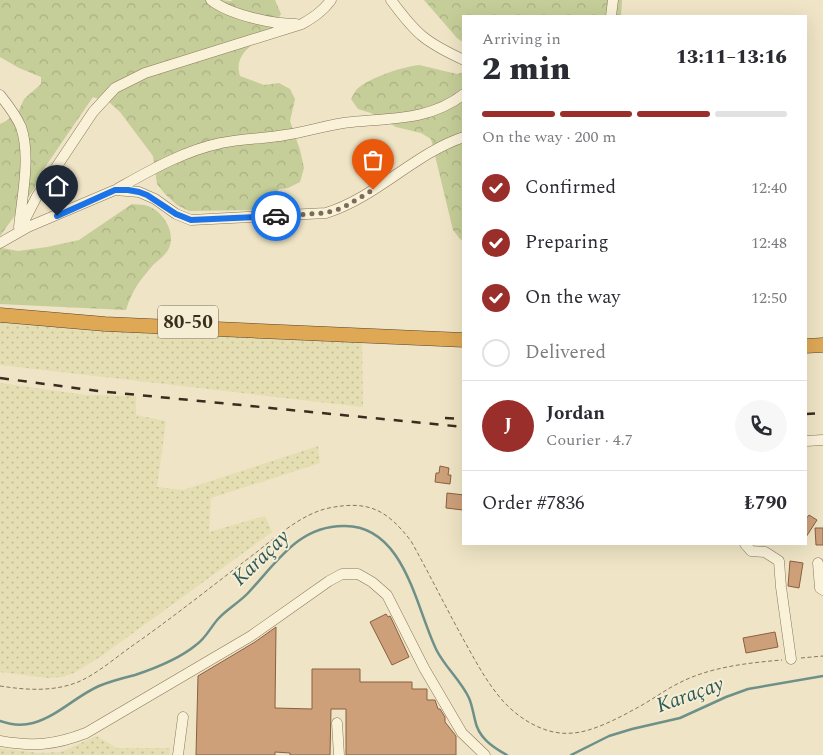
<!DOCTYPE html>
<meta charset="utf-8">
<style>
:root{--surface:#fff;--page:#f7f7f7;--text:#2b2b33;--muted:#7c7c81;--line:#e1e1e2;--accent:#992e2a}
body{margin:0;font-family:Spectral,serif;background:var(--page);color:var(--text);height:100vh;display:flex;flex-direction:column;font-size:19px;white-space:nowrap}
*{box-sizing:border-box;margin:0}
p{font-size:16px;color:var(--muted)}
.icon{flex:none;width:28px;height:28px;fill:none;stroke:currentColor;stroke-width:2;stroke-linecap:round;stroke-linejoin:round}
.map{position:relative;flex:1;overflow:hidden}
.drawer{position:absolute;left:462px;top:15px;width:345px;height:530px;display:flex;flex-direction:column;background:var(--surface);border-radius:0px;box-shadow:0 5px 20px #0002}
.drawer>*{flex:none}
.pin{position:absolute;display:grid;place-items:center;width:42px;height:42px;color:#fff;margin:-51px -21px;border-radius:50% 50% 50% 0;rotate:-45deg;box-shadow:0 0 5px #0007}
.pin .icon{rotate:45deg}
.courier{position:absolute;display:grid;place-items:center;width:50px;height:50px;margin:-25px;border:4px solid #1a73e8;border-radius:50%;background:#fff;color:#222;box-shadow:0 1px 6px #0007}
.headline em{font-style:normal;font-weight:800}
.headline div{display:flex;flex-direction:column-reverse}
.headline{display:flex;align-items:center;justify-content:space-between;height:85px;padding:0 20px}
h1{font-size:32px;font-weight:800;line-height:38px}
.bar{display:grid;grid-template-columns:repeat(4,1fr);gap:8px 5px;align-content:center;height:60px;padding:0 20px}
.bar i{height:6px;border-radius:4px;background:var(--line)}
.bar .selected{background:var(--accent)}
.bar p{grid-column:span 4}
.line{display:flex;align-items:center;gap:12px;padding:0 20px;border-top:1px solid var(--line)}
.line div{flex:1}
.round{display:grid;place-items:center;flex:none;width:52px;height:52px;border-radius:26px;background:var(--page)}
ol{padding:0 20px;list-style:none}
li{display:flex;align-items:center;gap:15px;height:55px}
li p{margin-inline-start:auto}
li .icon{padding:5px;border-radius:50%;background:var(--accent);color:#fff;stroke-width:4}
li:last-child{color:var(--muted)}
li i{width:28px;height:28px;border:2px solid var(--line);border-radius:50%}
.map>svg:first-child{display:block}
.farmland{fill:url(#farmland-dots)}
.forest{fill:url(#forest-crowns)}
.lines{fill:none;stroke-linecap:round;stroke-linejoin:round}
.stream{stroke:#6d9089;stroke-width:2.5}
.building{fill:#cda07a;stroke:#896040}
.minor-casing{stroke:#8a765b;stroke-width:11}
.highway-casing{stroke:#57432f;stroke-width:15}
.path{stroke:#8a765b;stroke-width:1;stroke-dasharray:4 2.5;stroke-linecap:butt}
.minor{stroke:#f9f1d8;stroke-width:10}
.highway{stroke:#dea855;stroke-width:14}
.rail{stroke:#3a2d1f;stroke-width:2.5;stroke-dasharray:9 9;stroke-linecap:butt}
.done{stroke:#796d59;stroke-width:5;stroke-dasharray:0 9}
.route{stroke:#1a73e8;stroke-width:6}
.labels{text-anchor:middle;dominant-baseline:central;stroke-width:4;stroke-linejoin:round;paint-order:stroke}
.shield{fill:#f6eed4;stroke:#726755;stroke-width:1}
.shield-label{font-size:19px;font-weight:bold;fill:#3a2d1f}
.water-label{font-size:21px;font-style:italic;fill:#2e5958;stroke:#f6eed4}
</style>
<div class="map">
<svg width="823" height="755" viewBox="0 0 823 755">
<defs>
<pattern id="farmland-dots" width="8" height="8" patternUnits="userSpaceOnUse" patternTransform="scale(1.25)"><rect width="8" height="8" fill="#e4deb2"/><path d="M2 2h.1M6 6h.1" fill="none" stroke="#c4bf99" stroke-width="1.8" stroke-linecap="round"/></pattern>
<pattern id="forest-crowns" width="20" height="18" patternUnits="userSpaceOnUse" patternTransform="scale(1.25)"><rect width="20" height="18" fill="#c5cd98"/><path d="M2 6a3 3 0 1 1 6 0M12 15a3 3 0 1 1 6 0" fill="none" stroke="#aab083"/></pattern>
</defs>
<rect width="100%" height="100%" fill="#efe4c5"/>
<!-- farmland -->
<path class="farmland" d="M 0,321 L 362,339 L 363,407 L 0,365 Z
M 0,383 L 86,395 L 136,396 L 136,415 L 166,421 L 157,487 L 183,490 L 318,446 L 320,463 L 211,498 L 209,532 L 265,516 L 272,532 L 100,657 L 74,673 L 63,677 L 48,678 L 0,672 Z
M 96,736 L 117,748 L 170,748 L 170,755 L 0,755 L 0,748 L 38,753 L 61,752 Z"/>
<!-- forest -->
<path class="forest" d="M 0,0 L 220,0 L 231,1 L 232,0 L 275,0 L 281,14 C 278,18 276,23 273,27 C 260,43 232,50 240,76 L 264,85 L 279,83 L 290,89 L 295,99 L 290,121 L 300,150 L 304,168 L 300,182 L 288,188 L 279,189 L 269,201 L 255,210 L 189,211 L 177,205 L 165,194 L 157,184 L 153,156 L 120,112 L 110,103 L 93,97 L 43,170 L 34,189 L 0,236 L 0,124 L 6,121 L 19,110 L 24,99 L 41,84 L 41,77 L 19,68 L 0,57 Z
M 424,0 L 622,0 L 621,16 L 464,16 L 464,43 L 457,38 Z
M 419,65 L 457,74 L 464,72 L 464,241 L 460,239 L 453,230 L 431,139 L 421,133 L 396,127 L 371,113 L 358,109 L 351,99 C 353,96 354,92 357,89 C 371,77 402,67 419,65 Z
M 132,204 C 137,205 143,204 148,206 C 164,212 177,234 168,250 C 165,255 159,260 154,264 C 140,280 132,290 126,310 L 0,304 L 0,242 L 2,248 L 18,251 L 47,247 L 79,240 Z"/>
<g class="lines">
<!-- stream -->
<path class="stream" d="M 0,721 C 11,725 22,726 33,723 C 58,716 76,696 99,686 C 111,681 123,678 135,675 C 156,668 179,659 196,645 C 206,638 210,628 218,619 C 227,609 240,602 249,592 C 277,562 299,525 345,526 C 405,526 416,609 437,651 C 446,668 461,681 469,698 C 472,705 473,712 475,720 C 478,737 492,747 507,755
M 571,755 L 609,736 L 632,729 L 680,718 L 726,697 L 748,689 L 823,676"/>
</g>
<!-- building -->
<path class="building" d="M 440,466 L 449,468 L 448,475 L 451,475 L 450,484 L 435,482 L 436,473 L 439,473 Z
M 447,493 L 464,495 L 463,510 L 446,508 Z
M 809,515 L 817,520 L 806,537 L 806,519 Z
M 815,528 L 823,528 L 823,545 L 816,545 Z
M 790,561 L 803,563 L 799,588 L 788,586 Z
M 386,614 L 388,617 L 390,616 L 392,620 L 409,657 L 392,665 L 370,622 Z
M 276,627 L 275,708 L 312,709 L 312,669 L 360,669 L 360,682 L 412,682 L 412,689 L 427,689 L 427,700 L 435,700 L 438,709 L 440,709 L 445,717 L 445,722 L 456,736 L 456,755 L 346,755 L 346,709 L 331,709 L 330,755 L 290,755 L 290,753 L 275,752 L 275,755 L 196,755 L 198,676 L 255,642 Z
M 775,632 L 778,647 L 746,653 L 743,638 Z"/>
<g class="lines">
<!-- minor casing -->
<g class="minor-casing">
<path id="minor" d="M 211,0 C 230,15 272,24 296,24
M 391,0 C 416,34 425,42 464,60
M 611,16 L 613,0
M 0,95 C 8,105 16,115 21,127 C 31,156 22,197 19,227
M 117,189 C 151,170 183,151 221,143 C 242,138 264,139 285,135 C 307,132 329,124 352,122 C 392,118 431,120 464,94
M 19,231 L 37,196 L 93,112 L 115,88 L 145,73 L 302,24 C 314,17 323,11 331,0
M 0,243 L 28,227 L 115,190 L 139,192 L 155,199 L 176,214 L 191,220 L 326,213 C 377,197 415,153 464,137
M 806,441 L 823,440
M 745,544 L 751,551 L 765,552 L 779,561 L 781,587 L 791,659
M 818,563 L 820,588 L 823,590
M 337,723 L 339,755
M 0,741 C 33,747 55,745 86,733 L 251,636 L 329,581 L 342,574 L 358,574 L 372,582 L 387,595 L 424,668 L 462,733 L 485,755
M 178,755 L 183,717"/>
</g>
<!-- highway casing -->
<g class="highway-casing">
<path id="highway" d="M 0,315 L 105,324 L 464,340
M 806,346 L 823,345"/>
</g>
<!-- path -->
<path class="path" d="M 801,658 L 823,656
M 0,686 C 26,690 53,692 78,682 C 97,674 115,658 132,646 C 175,616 216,583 258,551 C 278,535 304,513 329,508 C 369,500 387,510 411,541 C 430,575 447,610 466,644 C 477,664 488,684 503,701 C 520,720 547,736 573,733 C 591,732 617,719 633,710 C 649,702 663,691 679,683 C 710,667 747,663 782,660"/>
<!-- minor -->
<use href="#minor" class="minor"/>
<!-- highway -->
<use href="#highway" class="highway"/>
<!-- rail -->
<path class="rail" d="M 0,378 L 98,391 L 464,427
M 806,414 L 823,413
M 445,418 L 464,419"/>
</g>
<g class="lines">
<!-- done -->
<path class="done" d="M 276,216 L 326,213 L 342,208 L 373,190"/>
<!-- route -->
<path class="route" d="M 57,216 L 115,190 L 128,190 L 139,192 L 147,195 L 176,214 L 191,220 L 276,216"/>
</g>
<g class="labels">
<!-- shield labels -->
<rect class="shield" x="158" y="305.5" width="60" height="33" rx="4"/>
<g class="shield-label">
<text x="188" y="322">80-50</text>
</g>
<!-- water labels -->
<g class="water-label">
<text transform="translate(261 558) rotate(-44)">Karaçay</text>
<text transform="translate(690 695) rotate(-20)">Karaçay</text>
</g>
</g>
</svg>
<div class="pin" style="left:373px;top:190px;background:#ea580c"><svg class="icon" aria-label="bag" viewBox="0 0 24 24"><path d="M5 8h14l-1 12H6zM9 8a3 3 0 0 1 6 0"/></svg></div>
<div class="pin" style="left:57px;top:216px;background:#1f2937"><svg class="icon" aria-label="home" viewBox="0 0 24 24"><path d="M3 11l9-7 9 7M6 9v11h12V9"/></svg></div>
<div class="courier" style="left:276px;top:216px"><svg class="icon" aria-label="car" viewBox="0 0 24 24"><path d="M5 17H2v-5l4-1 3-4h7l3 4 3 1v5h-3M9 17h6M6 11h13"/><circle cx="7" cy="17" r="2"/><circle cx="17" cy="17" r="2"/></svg></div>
<section class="drawer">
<div class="headline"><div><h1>2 min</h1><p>Arriving in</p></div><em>13:11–13:16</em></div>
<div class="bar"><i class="selected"></i><i class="selected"></i><i class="selected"></i><i></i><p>On the way · 200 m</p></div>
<ol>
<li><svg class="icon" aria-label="check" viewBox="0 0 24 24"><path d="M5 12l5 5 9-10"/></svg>Confirmed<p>12:40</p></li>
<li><svg class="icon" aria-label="check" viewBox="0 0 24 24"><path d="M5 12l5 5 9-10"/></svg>Preparing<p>12:48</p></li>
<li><svg class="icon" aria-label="check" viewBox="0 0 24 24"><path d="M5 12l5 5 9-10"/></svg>On the way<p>12:50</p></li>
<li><i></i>Delivered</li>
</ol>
<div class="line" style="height:90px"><b class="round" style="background:var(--accent);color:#fff">J</b><div><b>Jordan</b><p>Courier · 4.7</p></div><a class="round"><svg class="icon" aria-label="phone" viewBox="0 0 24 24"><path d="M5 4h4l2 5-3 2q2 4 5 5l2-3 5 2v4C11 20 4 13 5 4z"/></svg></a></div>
<div class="line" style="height:65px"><div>Order #7836</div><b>₺790</b></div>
</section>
</div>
